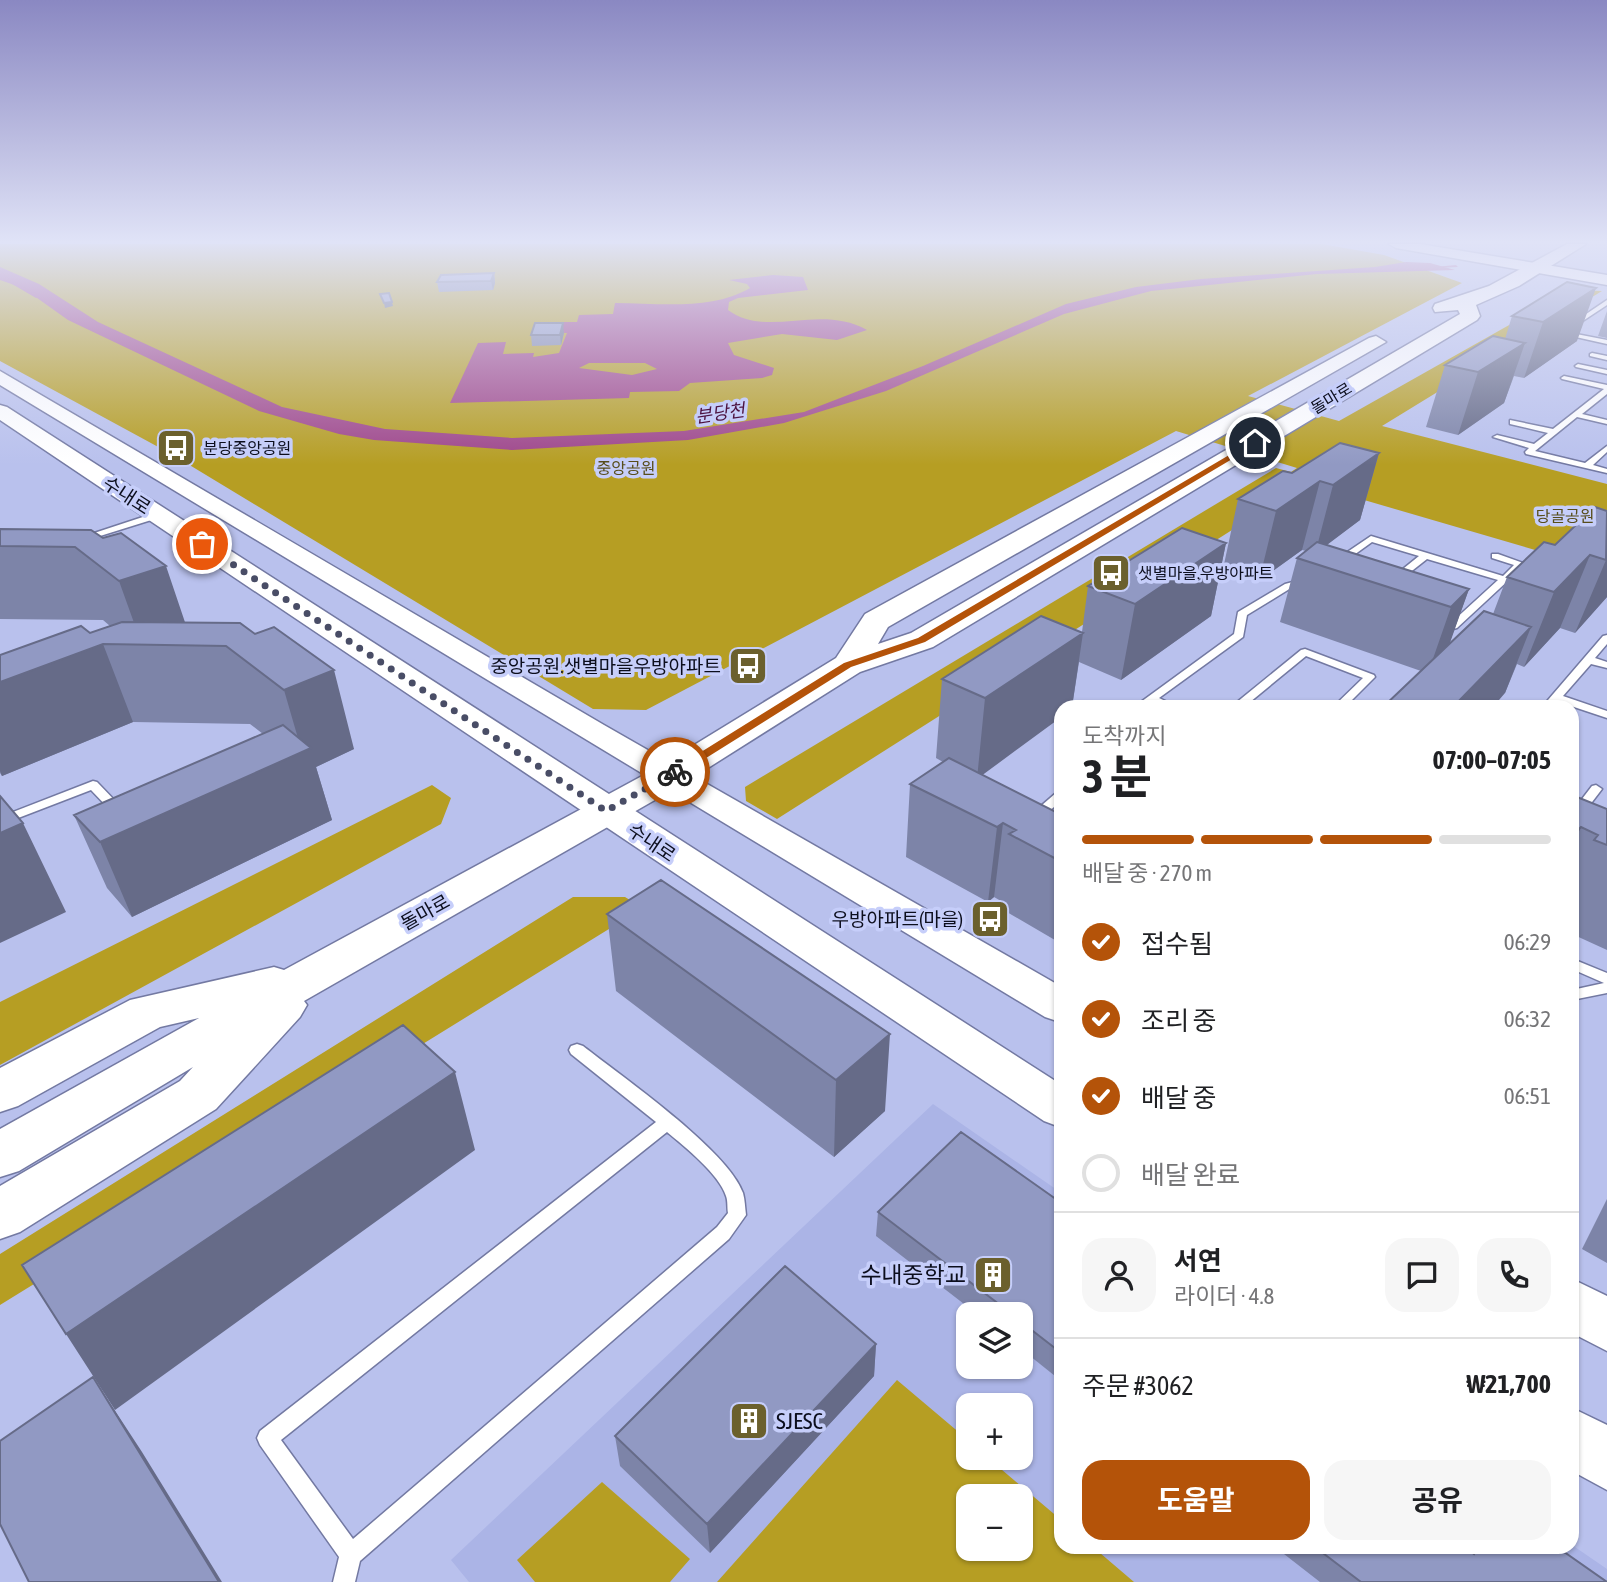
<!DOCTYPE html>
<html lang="ko">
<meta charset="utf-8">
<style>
:root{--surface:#fff;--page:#f6f6f6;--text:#202124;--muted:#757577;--line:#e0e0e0;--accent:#b45309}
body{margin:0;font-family:"Asap Condensed","Noto Sans KR",sans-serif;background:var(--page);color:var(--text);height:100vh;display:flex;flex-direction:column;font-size:26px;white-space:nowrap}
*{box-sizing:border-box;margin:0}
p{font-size:23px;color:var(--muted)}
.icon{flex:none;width:38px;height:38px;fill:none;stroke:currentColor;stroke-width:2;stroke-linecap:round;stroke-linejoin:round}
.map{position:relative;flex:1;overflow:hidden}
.side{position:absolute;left:1054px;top:700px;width:525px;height:854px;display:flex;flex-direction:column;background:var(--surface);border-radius:21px;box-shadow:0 2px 5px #0004}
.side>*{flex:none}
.buttons{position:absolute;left:956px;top:1302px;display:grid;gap:14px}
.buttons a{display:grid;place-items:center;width:77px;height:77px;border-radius:14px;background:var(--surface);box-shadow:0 2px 5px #0004;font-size:35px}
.pin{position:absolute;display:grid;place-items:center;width:60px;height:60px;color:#fff;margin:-30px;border:4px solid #fff;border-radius:50%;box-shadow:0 2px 7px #0007}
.courier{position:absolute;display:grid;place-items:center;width:70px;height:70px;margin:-35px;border:5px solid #b45309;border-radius:50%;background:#fff;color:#222;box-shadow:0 2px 9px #0007}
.summary em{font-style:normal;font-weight:700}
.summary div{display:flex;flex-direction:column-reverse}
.summary{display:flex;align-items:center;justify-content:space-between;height:119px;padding:0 28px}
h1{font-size:46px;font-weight:700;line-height:52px}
.bar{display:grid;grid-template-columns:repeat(4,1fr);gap:10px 7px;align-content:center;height:84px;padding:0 28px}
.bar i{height:9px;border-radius:5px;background:var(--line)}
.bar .selected{background:var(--accent)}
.bar p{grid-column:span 4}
.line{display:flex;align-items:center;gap:18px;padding:0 28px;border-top:2px solid var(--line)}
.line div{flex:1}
.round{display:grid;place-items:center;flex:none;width:74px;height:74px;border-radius:21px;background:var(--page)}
ol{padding:0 28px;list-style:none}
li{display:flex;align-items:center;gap:21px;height:77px}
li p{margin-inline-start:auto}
li .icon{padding:7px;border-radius:50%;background:var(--accent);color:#fff;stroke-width:4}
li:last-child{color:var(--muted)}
li i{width:38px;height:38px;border:4px solid var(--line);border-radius:50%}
.action{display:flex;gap:14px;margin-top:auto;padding:14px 28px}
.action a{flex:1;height:80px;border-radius:21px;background:var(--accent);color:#fff;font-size:28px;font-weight:700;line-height:80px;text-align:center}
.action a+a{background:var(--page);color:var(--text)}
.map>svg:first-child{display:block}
.built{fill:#abb4e6;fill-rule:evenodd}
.green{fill:#b69e23;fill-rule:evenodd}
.water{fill:#9e4589;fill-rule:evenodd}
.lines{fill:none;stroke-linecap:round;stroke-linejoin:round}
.stream{fill:#9e4589;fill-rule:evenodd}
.service-casing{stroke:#7379a2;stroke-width:3}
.secondary-casing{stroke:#7379a2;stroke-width:3}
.primary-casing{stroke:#7379a2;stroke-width:3}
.service{fill:#fff;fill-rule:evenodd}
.secondary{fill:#fff;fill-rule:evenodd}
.primary{fill:#fff;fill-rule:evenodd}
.wall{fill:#7d84a8}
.shaded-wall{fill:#666b88}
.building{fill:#9199c3;stroke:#666b88;stroke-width:2}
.route{fill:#b45309}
.done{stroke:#494d66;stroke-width:7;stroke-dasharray:0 12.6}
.labels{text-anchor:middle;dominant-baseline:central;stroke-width:7;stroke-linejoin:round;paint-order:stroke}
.far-street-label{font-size:16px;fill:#0c0e1d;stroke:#c6cefa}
.far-poi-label{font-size:16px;fill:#0c0e1d;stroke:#c6cefa;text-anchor:start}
.far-park-label{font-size:16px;fill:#574d1b;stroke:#c6cefa}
.far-water-label{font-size:18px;font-style:italic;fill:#4d1341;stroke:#c6cefa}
.street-label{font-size:19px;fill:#0c0e1d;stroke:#c6cefa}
.poi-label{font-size:19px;fill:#0c0e1d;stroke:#c6cefa;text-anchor:end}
.near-poi-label{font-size:23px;fill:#0c0e1d;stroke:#c6cefa;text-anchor:end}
</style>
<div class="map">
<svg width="1607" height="1582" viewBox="0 0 1607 1582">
<rect width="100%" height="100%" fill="#b9c1ed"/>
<!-- built -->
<path class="built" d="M 933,1104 L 1060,1192 L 1060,1547 L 1572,1545 L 1607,1569 L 1607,1582 L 469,1582 L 451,1560 ZM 968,1314 L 1020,1314 L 1020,1367 L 968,1367 ZM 968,1405 L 1020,1405 L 1020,1458 L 968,1458 ZM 968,1496 L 1020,1496 L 1020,1549 L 968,1549 Z"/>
<!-- green -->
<path class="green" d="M 0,244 L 1322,244 L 1384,255 L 1462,283 L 1248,396 L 1339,421 L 1571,290 L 1602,291 L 1382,426 L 1607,484 L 1607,571 L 1306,483 L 777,819 L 746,801 L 745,787 L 1276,468 L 1291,472 L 1297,468 L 1176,431 L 646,710 L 593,709 L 173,455 L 0,361 Z
M 432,785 L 451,798 L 441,824 L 0,1065 L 0,1002 Z
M 573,897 L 625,897 L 643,908 L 0,1305 L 0,1254 Z
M 897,1380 L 968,1440 L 968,1458 L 988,1458 L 1060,1519 L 1060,1547 L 1093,1547 L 1134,1582 L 717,1582 ZM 968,1496 L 1020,1496 L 1020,1549 L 968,1549 Z
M 602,1482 L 690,1559 L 670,1582 L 535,1582 L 517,1560 Z"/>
<!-- water -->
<path class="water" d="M 1406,262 L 1430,263 L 1455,270 L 1317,274 L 1151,291 L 1064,314 L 886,391 L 784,423 L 688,440 L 512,450 L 374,440 L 339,434 L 259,411 L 68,320 L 23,288 L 0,280 L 0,267 L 39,284 L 98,322 L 282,407 L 385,429 L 512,438 L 684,431 L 804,412 L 923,366 L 1066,304 L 1136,287 L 1201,279 L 1375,267 Z
M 773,275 L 803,277 L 808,290 L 738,298 L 729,302 L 728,310 C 767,339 819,303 867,330 L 837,340 L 782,334 L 728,343 L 734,355 L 774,368 L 772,375 L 762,378 L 690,383 L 679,391 L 630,392 L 629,398 L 450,403 L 478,343 L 506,342 L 503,354 L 534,353 L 533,357 L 559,353 L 567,333 L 543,332 L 548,322 L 577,322 L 579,315 L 613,314 L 615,303 C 658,303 711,311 750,288 L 747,284 L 729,280 ZM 589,363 L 645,363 L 657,369 L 632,375 L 579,368 Z"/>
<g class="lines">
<!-- stream -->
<path class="stream" d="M 1456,265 L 1458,267 L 1436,268 L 1434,267 Z
M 0,274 L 40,296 L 40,297 L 36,298 L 0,277 Z"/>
<!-- service casing -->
<g class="service-casing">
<path id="service" d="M 1607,300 L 1607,305 L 1566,332 L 1607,340 L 1607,344 L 1558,333 Z
M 1592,353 L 1607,356 L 1607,360 L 1590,356 L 1590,354 Z
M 1578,364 L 1607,370 L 1607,374 L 1576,367 L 1575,366 Z
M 1564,376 L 1607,385 L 1607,394 L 1582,414 L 1607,420 L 1607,424 L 1577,417 L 1535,451 L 1585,463 L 1607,446 L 1607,452 L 1593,465 L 1607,469 L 1607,473 L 1526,454 L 1525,452 L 1529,448 L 1493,437 L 1497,435 L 1534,444 L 1548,433 L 1510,424 L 1510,420 L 1553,429 L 1604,389 L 1562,379 L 1561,378 Z
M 158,512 L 162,515 L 161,517 L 84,541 L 81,542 L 76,539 Z
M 1371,536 L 1503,576 L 1514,565 L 1492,558 L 1492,554 L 1498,554 L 1526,564 L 1457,628 L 1453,629 L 1439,622 L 1444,619 L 1452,622 L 1498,580 L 1427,559 L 1399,581 L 1393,581 L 1393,577 L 1419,556 L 1372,542 L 1340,565 L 1334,565 L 1334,561 Z
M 1304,579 L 1309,582 L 1307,584 L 1291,588 L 1247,615 L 1243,637 L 1159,698 L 1178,707 L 1162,707 L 1152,703 L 1147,707 L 1134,707 L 1234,634 L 1238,612 L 1285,584 Z
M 1607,635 L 1607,644 L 1595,658 L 1607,662 L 1607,668 L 1591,664 L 1563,696 L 1607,711 L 1607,718 L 1559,702 L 1554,707 L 1542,707 L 1603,636 Z
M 1305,649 L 1374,675 L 1375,677 L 1345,707 L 1333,707 L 1363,678 L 1306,656 L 1244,707 L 1231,707 L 1301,650 Z
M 93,781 L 97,782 L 122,808 L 124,811 L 122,814 L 114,814 L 91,790 L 0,825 L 0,817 Z
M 1596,785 L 1602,789 L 1576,823 L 1572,824 L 1572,812 L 1592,786 Z
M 1060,792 L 1060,802 L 1042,817 L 1060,827 L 1060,836 L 1029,821 L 1027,818 L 1056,793 Z
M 1575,960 L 1607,973 L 1607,993 L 1572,1000 L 1572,990 L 1604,983 L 1572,969 L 1572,961 Z
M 577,1044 L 583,1046 C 621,1076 728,1150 743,1193 C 745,1200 745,1208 746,1215 L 729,1239 L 360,1561 L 355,1582 L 333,1582 L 339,1557 L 260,1445 L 257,1438 L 260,1431 L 656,1122 L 571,1054 L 569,1050 L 571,1046 ZM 667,1132 C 685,1147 719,1174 726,1196 C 728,1201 727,1208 728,1213 L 717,1227 L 353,1539 L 281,1440 Z"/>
</g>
<!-- secondary casing -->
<g class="secondary-casing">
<path id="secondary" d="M 1389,244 L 1420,244 L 1607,275 L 1607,285 L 1396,248 Z
M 0,371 L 604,725 L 1060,986 L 1060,1022 L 1045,1017 L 0,385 Z
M 0,405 L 7,407 L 1060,1084 L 1060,1127 L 1044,1121 L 0,420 Z
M 1572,1279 L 1607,1296 L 1607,1351 L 1572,1333 Z
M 1572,1408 L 1607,1425 L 1607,1490 L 1572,1471 Z"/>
</g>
<!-- primary casing -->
<g class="primary-casing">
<path id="primary" d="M 1567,244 L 1586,244 L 1519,286 L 1476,305 L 1480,316 L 1477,320 L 933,647 L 860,672 L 681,785 L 304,1001 L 307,1005 L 300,1017 L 216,1109 L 20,1232 L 0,1239 L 0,1186 L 180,1081 L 193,1067 L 19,1171 L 0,1177 L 0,1129 L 199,1018 L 160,1027 L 18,1106 L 0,1112 L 0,1068 L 130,1000 L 274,967 L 284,970 L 655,769 L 836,658 L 865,614 L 1369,338 L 1376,336 L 1386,342 L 888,627 L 878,644 L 911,633 L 1460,314 L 1458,310 L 1435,312 L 1433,308 L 1435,304 L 1489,286 Z"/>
</g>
<!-- service -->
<use href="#service" class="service"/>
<!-- secondary -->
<use href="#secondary" class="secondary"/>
<!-- primary -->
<use href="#primary" class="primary"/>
</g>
<!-- wall -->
<path class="wall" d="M 494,273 L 495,283 L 493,290 L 439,292 L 437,282 Z
M 1567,282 L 1577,341 L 1524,378 L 1514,376 L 1504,403 L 1458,435 L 1426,427 L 1445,365 L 1505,339 L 1512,316 Z
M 1607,311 L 1607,338 L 1598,336 Z
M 564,333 L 561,345 L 532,346 L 531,335 Z
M 1379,453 L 1360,520 L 1326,545 L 1469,589 L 1449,644 L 1493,614 L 1507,577 L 1607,511 L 1607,597 L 1575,633 L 1560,628 L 1524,667 L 1517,664 L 1505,693 L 1421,671 L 1280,622 L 1297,558 L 1306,551 L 1302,550 L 1259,581 L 1223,569 L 1238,499 L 1292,473 Z
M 0,529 L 91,530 L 185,623 L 240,623 L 354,749 L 316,767 L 332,820 L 132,917 L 107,888 L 74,815 L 263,734 L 250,724 L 133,722 L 2,776 L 0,773 L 0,655 L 90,633 L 110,626 L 103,620 L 0,619 Z
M 1226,543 L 1211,616 L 1121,680 L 1079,662 L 1072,707 L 1060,707 L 982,775 L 1060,814 L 1060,943 L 1000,908 L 1001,901 L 994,897 L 988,902 L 906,857 L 910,784 L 943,762 L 936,758 L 942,679 L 1082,632 L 1088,586 Z
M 1572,795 L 1607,809 L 1607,950 L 1572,934 Z
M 607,914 L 885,1111 L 834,1157 L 616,991 Z
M 1607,1199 L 1607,1263 L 1582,1249 Z
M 1060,1202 L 1060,1380 L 1020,1348 L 1020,1314 L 977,1314 L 876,1236 L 878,1212 Z
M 876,1344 L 874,1376 L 710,1553 L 620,1466 L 615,1436 Z
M 1275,1547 L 1465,1547 L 1470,1551 L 1472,1547 L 1557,1547 L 1607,1582 L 1320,1582 Z"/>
<!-- shaded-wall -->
<path class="shaded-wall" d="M 494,273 L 495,283 L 493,290 L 491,281 Z
M 1596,288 L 1577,341 L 1524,378 L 1543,322 Z
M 392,302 L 393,306 L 385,308 L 384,303 Z
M 563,323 L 564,333 L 561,345 L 560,335 Z
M 1525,343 L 1504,403 L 1458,435 L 1478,372 Z
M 1379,453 L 1360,520 L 1315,554 L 1333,485 Z
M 1320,481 L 1302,550 L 1259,581 L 1276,511 Z
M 1226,543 L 1211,616 L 1121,680 L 1135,604 Z
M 1590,555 L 1560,628 L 1524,667 L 1554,592 Z
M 1607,559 L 1607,597 L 1575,633 L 1606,560 Z
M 166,566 L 191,640 L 142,645 L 119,581 Z
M 1469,589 L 1446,654 L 1428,673 L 1451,607 Z
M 1531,627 L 1505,693 L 1493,707 L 1453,707 Z
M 1083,633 L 1072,707 L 1060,707 L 1060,718 L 977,779 L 985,698 Z
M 103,644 L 133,722 L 2,776 L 0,771 L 0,682 Z
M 334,670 L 354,749 L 316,767 L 332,820 L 132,917 L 100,842 L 302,752 L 284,690 Z
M 23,823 L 66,912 L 0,943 L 0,833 Z
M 1003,823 L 994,897 L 988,902 L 997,827 Z
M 1581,827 L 1572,847 L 1572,843 L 1576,832 Z
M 890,1034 L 885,1111 L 834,1157 L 836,1080 Z
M 455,1072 L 475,1150 L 115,1410 L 66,1334 Z
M 876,1344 L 874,1376 L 710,1553 L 707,1524 Z
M 93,1377 L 142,1452 L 222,1582 L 219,1582 Z"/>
<!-- building -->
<path class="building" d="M 494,273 L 491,281 L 437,282 L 441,275 Z
M 1567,282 L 1596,288 L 1543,322 L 1512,316 Z
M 389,293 L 392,302 L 384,303 L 380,294 Z
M 535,323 L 563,323 L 560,335 L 531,335 Z
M 1493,336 L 1525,343 L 1478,372 L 1445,365 Z
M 1340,443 L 1379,453 L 1333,485 L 1320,481 L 1276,511 L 1238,499 L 1283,471 L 1292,473 Z
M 1595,507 L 1607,511 L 1606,560 L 1590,555 L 1554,592 L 1507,577 L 1544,542 L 1555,545 Z
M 1182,528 L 1226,543 L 1135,604 L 1088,586 Z
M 0,529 L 91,530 L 103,538 L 121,533 L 166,566 L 119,581 L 75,547 L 0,546 Z
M 1317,542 L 1469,589 L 1451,607 L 1297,558 Z
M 1484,611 L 1531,627 L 1453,707 L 1383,707 Z
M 1041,616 L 1083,633 L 985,698 L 942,679 Z
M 122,622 L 240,623 L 255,634 L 274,627 L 334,670 L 284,690 L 226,646 L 103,644 L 0,682 L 0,655 L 81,626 L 90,633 Z
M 283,725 L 311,748 L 100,842 L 74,815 Z
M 949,758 L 1060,814 L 1060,861 L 1009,834 L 1016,830 L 1003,823 L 997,827 L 910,784 Z
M 1572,795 L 1607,809 L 1607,845 L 1594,840 L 1598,835 L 1581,827 L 1576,832 L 1572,831 Z
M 0,796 L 23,823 L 0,833 Z
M 661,880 L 890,1034 L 836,1080 L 607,914 Z
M 403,1025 L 455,1072 L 66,1334 L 22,1265 Z
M 961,1132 L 1060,1202 L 1060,1352 L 1020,1321 L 1020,1314 L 1012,1314 L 878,1212 Z
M 785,1266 L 876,1344 L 707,1524 L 615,1436 Z
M 93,1377 L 219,1582 L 29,1582 L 0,1524 L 0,1441 Z
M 1315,1547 L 1465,1547 L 1474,1554 L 1478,1547 L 1557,1547 L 1607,1582 L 1361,1582 Z"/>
<!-- sky -->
<linearGradient id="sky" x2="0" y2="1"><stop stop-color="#8a88c2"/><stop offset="0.52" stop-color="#e0e3f7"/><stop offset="1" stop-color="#e0e3f7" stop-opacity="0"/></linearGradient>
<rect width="1607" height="465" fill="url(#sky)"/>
<!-- route -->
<path class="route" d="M 1253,441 L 1259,443 L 925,642 L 851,667 L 679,775 L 669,772 L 844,663 L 918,638 Z"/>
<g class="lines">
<!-- done -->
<path class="done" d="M 202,544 L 606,811 L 675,772"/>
</g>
<!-- icons -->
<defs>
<g id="bus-square" transform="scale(2.0125)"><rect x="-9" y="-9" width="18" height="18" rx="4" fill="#6b602d" stroke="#c6cefa"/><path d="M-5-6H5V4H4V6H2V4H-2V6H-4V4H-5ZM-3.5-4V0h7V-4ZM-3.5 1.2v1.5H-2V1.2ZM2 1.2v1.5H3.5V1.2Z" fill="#fff"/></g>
<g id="building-square" transform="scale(2.0125)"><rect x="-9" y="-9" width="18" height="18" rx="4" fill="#6b602d" stroke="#c6cefa"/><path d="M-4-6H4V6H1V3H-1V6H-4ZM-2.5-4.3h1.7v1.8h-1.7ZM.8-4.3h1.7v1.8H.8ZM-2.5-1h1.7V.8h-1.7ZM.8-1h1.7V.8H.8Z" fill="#fff"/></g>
</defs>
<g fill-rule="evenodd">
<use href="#bus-square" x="176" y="448"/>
<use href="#bus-square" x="1111" y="573"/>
<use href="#bus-square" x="748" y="666"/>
<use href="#bus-square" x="990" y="919"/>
<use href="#building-square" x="993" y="1275"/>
<use href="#building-square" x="749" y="1421"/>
</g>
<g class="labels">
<!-- far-street labels -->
<g class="far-street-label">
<text transform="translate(1331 398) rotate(-31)">돌마로</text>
</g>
<!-- far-poi labels -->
<g class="far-poi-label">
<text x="203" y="448">분당중앙공원</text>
<text x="1138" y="573">샛별마을.우방아파트</text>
</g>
<!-- far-park labels -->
<g class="far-park-label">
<text x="626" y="468">중앙공원</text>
<text x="1565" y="516">당골공원</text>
</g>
<!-- far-water labels -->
<g class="far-water-label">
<text transform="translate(720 413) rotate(-8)">분당천</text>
</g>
<!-- street labels -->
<g class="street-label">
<text transform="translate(127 495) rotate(33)">수내로</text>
<text transform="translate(652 842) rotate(34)">수내로</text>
<text transform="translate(425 912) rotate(-29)">돌마로</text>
</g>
<!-- poi labels -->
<g class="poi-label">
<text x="721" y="666">중앙공원.샛별마을우방아파트</text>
<text x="963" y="919">우방아파트(마을)</text>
</g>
<!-- near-poi labels -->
<g class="near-poi-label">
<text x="966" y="1275">수내중학교</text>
<text x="776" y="1421" text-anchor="start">SJESC</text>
</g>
</g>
</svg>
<div class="buttons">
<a><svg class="icon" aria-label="layers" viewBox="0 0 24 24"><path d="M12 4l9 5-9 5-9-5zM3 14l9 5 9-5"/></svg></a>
<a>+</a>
<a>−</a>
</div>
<div class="pin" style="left:202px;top:544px;background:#ea580c"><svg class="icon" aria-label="bag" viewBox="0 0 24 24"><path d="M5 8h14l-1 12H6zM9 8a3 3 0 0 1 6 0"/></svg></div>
<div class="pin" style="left:1255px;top:443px;background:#1f2937"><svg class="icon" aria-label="home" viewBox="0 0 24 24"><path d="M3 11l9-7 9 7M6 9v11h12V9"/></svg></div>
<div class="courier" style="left:675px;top:772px"><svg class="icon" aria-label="bike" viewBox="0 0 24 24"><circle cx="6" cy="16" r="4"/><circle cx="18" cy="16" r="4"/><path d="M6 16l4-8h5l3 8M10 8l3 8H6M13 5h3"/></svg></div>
<section class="side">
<div class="summary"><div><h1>3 분</h1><p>도착까지</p></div><em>07:00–07:05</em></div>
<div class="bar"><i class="selected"></i><i class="selected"></i><i class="selected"></i><i></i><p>배달 중 · 270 m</p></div>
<ol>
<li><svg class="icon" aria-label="check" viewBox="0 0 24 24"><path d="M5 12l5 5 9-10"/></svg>접수됨<p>06:29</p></li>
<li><svg class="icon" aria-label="check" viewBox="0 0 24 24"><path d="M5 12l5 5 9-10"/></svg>조리 중<p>06:32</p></li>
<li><svg class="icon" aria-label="check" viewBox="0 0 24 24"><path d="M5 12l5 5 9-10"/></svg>배달 중<p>06:51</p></li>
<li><i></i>배달 완료</li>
</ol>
<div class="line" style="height:126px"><a class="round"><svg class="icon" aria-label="person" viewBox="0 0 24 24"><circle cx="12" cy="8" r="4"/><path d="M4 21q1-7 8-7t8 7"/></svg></a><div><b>서연</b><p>라이더 · 4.8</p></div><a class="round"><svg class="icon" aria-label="chat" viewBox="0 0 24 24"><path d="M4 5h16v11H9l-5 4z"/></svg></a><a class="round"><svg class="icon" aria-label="phone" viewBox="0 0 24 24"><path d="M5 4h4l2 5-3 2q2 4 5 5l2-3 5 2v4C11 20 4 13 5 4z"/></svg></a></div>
<div class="line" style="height:91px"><div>주문 #3062</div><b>₩21,700</b></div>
<div class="action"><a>도움말</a><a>공유</a></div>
</section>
</div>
